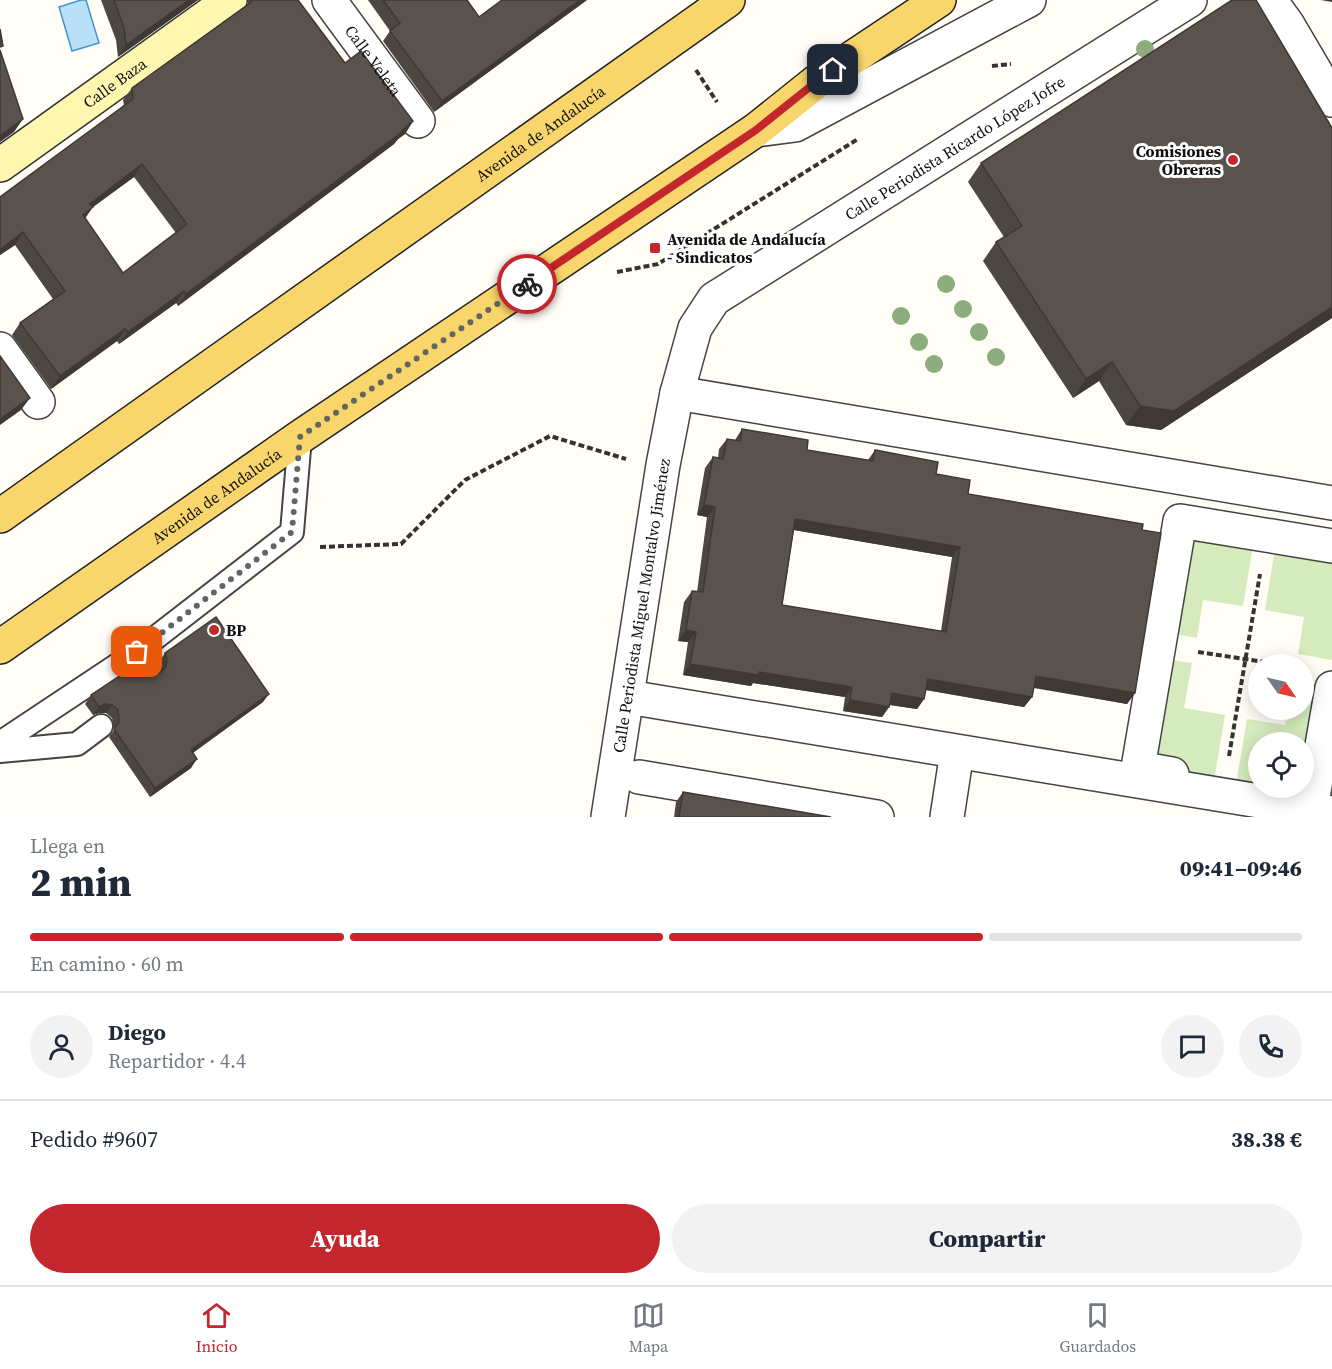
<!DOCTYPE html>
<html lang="es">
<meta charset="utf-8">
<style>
:root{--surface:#fff;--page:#f2f2f3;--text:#1f2937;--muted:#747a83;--line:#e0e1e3;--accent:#c4262e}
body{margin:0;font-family:"Source Serif 4",serif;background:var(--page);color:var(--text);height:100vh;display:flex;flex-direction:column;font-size:22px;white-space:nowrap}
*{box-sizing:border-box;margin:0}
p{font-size:20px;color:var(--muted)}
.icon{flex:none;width:33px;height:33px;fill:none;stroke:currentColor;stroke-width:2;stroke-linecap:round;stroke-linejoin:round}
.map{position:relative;height:817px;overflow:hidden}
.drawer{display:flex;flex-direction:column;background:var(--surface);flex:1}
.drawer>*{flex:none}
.needle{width:39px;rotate:124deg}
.buttons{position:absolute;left:1248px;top:654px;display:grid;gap:12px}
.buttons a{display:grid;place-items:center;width:66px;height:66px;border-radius:50%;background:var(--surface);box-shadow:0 3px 15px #0003;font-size:30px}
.pin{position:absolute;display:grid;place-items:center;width:51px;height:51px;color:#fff;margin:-26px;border-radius:12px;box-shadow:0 3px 9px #0006}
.courier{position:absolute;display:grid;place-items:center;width:60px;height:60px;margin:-30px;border:4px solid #c4262e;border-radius:50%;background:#fff;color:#222;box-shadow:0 2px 8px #0007}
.summary em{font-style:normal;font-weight:800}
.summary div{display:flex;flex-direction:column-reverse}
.summary{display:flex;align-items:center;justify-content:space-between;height:102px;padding:0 30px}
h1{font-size:39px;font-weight:800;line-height:45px}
.bar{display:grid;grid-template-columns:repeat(4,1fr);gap:9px 6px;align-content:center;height:72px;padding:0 30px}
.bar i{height:8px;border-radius:4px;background:var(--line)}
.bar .active{background:var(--accent)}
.bar p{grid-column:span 4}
.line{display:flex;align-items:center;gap:15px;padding:0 30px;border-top:2px solid var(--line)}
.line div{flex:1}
.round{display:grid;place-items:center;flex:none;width:63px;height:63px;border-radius:32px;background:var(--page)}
.button{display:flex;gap:12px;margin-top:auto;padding:12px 30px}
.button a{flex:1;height:69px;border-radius:36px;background:var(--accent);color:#fff;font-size:24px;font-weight:800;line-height:69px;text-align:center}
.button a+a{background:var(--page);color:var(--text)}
.dock{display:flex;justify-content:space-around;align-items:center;height:84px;border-top:2px solid var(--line);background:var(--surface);font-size:16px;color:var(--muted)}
.dock a{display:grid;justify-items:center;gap:3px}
.dock .active{color:var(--accent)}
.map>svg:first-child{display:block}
.green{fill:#d5ebbd;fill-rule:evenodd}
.water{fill:#b9e0f7;stroke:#3f96cf;stroke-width:1.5}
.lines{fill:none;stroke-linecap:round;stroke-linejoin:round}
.lane-casing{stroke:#444;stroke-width:26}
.street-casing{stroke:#444;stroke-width:36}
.secondary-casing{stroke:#333;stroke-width:36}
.primary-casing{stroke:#222;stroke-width:36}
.path{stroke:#333;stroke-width:4;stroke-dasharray:6 3;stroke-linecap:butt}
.lane{stroke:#fff;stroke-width:22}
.street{stroke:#fff;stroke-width:33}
.secondary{stroke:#fff6b0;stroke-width:33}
.primary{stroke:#f9d66b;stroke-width:33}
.tree{fill:#8dad7f}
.wall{fill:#4d4742;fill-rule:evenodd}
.shaded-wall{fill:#3f3936}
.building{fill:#5a524d;stroke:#3f3936;stroke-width:1.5;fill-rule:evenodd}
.done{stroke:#646461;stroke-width:6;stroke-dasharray:0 10.8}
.route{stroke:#c4262e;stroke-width:8}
.poi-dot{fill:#c4262e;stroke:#fff;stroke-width:2}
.labels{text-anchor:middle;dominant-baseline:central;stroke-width:6;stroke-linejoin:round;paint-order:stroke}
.street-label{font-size:16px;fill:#111;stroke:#fff}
.poi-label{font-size:16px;font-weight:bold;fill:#111;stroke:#fff;text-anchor:start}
</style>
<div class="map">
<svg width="1332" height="817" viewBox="0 0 1332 817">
<rect width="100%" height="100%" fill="#fffdf5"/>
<!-- green -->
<path class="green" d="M 1180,521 L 1255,534 L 1243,606 L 1203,600 L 1197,638 L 1161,632 Z
M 1277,537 L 1332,546 L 1332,660 L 1298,654 L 1304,617 L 1265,610 Z
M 1157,658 L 1192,663 L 1184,708 L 1225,715 L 1214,781 L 1138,768 Z
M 1304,682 L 1332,687 L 1313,797 L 1236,784 L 1247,719 L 1285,725 L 1288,710 L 1304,710 ZM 1258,742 L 1304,742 L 1304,788 L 1258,788 Z"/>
<!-- water -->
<path class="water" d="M 81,0 L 86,0 L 99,43 L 72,51 L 59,7 Z"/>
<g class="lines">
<!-- lane casing -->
<g class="lane-casing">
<path id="lane" d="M 148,669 L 137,652 L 292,532 L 300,437
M 0,743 L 137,652
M 0,751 L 77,744 L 101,726"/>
</g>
<!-- street casing -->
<g class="street-casing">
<g id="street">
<path id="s1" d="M 329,0 L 418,121"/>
<path d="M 1270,0 L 1288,25 L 1332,100"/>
<path d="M 756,130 L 795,125 L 1029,0"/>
<path d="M 0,349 L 38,402"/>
<path d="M 677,393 L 1332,503"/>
<path d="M 628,697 L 1332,813"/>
<path d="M 1172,774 L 1138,768 L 1180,521 L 1332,546"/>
<path d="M 639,777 L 877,817"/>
<path d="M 1279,791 L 1313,797 L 1332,688"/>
<path id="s2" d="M 608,817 L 663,465 L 677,393 L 695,328 L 714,299 L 1190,0"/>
<path d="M 947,817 L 957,752"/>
</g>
</g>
<!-- secondary casing -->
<g class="secondary-casing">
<g id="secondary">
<path id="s3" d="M 0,165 L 230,0"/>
</g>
</g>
<!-- primary casing -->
<g class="primary-casing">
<g id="primary">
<path id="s4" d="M 0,516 L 728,0"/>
<path id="s5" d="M 0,647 L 300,437 L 756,130 L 816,82 L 939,0"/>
</g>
</g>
<!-- path -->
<path class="path" d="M 992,66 L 1011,64
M 696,70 L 717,102
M 617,272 L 658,264 L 858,139
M 320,547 L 401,544 L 465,480 L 550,436 L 626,459
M 1198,652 L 1278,664
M 1229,756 L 1260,574"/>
<!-- lane -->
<use href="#lane" class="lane"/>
<!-- street -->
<use href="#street" class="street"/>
<!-- secondary -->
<use href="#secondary" class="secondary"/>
<!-- primary -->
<use href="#primary" class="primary"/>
</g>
<!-- trees -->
<g class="tree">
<circle cx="1145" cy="49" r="9"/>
<circle cx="946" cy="284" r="9"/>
<circle cx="963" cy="309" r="9"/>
<circle cx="901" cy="316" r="9"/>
<circle cx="979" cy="332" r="9"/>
<circle cx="919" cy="342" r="9"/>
<circle cx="996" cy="357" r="9"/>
<circle cx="934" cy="364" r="9"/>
</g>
<!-- wall -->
<path class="wall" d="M 101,0 L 198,0 L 118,57 L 116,40 Z
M 248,0 L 298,0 L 345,63 L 413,121 L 405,134 L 398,139 L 394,144 L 178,306 L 176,303 L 119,344 L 117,341 L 51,389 L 12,335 L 20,323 L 53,299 L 15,245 L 0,255 L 0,197 L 124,106 L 123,100 L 132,88 L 248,4 ZM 134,177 L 176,233 L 123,273 L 85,218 L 92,207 Z
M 368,0 L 467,0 L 479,17 L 587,0 L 434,112 L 383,41 L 390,31 Z
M 1332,128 L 1332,318 L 1161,430 L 1126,425 L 1099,381 L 1073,398 L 983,261 L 996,242 L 1004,237 L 968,182 L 981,163 Z
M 742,429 L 807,450 L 868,460 L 875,450 L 936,474 L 968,494 L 1142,530 L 1135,693 L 1127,704 L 1034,687 L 1032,697 L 1024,707 L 926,690 L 924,699 L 917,709 L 890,705 L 889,707 L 882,717 L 843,711 L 845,697 L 753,683 L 751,686 L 683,675 L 688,642 L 678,641 L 684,602 L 692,591 L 697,592 L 707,517 L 697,515 L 705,468 L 713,457 L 718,458 L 719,449 L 727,439 L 735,440 ZM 794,530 L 952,557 L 941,631 L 782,605 Z
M 165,653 L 263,702 L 193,753 L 191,768 L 150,797 L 109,737 L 114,730 L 112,718 L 106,713 L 99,713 L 93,715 L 85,704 L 91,695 L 137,673 L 154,674 L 161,672 L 161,668 L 159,662 Z
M 683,792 L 831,817 L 674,817 L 676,802 Z"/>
<!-- shaded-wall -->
<path class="shaded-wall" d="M 189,0 L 198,0 L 118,57 L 126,45 Z
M 580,0 L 587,0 L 434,112 L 442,101 Z
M 1321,0 L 1332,0 L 1332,2 Z
M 23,119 L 14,132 L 0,142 L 0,136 Z
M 413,121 L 405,134 L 398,139 L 394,144 L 178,306 L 186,294 Z
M 142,164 L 134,177 L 81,216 L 90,204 Z
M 93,207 L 84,220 L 83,215 Z
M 23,232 L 15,245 L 0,255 L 0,250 Z
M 184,291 L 176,303 L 119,344 L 128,332 Z
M 1332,307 L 1332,318 L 1161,430 L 1126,425 L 1140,406 Z
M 125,329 L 117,341 L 51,389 L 60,376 Z
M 1112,362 L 1099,381 L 1073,398 L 1086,379 Z
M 30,398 L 21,410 L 0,425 L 0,419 Z
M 704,505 L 715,507 L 707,517 L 697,515 Z
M 795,519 L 960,547 L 952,557 L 788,529 Z
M 686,630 L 696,632 L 688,642 L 678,641 Z
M 690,664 L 759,672 L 852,687 L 845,697 L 753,683 L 751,686 L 683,675 Z
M 1036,676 L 1135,693 L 1127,704 L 1028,687 Z
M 928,679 L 1032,697 L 1024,707 L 920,689 Z
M 892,693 L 924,699 L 917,709 L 884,704 Z
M 269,694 L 263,702 L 185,758 L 191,750 Z
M 850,700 L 889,707 L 882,717 L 843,711 Z
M 105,704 L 112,705 L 106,713 L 99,713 L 93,715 L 99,707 Z
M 197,759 L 191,768 L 150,797 L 155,788 Z"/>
<!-- building -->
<path class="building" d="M 114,0 L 189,0 L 126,45 L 124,28 Z
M 252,0 L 298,0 L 345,63 L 361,51 L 413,121 L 402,130 L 403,131 L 186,294 L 184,291 L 128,332 L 125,329 L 60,376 L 20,323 L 65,291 L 23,232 L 0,250 L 0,197 L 133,99 L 132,88 L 250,3 ZM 142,164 L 187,224 L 123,273 L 83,215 L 93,207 L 90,204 Z
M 383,0 L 467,0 L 479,17 L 502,0 L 580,0 L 442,101 L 390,31 L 400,23 Z
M 1232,0 L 1256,0 L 1332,128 L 1332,307 L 1174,411 L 1140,406 L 1112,362 L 1086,379 L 996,242 L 1022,226 L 981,163 Z
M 0,29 L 3,46 L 0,47 Z
M 0,50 L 23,119 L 0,136 Z
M 0,356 L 30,398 L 0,419 Z
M 742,429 L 808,440 L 807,450 L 873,461 L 875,450 L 938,462 L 936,474 L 970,480 L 968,494 L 1143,524 L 1142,530 L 1161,533 L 1135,693 L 1036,676 L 1032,697 L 928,679 L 924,699 L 892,693 L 889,707 L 850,700 L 852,687 L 759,672 L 758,675 L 690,664 L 696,632 L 686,630 L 692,591 L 703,592 L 715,507 L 704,505 L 713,457 L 723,459 L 727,439 L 740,441 ZM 795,519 L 960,547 L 946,632 L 782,605 Z
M 216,617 L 269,694 L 191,750 L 197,759 L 155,788 L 114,729 L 119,722 L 118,710 L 112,705 L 105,704 L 99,707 L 91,695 L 133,667 L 137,673 L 143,669 L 154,674 L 161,672 L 166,666 L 167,659 L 165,653 Z
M 683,792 L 831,817 L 679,817 Z"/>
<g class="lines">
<!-- done -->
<path class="done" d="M 137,652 L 292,532 L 300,437 L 527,284"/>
<!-- route -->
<path class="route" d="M 527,284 L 756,130 L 816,82 L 833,70"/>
</g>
<!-- markers -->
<g class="poi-dot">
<circle cx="1233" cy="160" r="6"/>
<rect x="649" y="242" width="12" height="12" rx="3"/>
<circle cx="214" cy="630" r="6"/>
</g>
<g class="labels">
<!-- street labels -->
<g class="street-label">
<text stroke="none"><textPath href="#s1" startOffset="75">Calle Veleta</textPath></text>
<text stroke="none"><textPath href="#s3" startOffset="141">Calle Baza</textPath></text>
<text stroke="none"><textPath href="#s4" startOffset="662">Avenida de Andalucía</textPath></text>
<text stroke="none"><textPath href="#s2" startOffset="816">Calle Periodista Ricardo López Jofre</textPath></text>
<text stroke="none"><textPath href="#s5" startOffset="264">Avenida de Andalucía</textPath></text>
<text stroke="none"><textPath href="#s2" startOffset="214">Calle Periodista Miguel Montalvo Jiménez</textPath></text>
</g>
<!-- poi labels -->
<g class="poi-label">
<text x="1221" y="151" text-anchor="end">Comisiones<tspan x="1221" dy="18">Obreras</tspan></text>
<text x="667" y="239">Avenida de Andalucía<tspan x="667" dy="18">- Sindicatos</tspan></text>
<text x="226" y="630">BP</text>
</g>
</g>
</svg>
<div class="buttons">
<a><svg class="needle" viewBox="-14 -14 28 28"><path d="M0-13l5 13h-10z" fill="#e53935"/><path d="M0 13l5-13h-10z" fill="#747a83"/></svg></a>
<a><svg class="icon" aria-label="locate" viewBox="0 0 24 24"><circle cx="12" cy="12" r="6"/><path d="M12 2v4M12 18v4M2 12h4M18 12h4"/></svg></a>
</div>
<div class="pin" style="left:137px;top:652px;background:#ea580c"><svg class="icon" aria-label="bag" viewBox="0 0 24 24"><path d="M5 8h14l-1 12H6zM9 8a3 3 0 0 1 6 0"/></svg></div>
<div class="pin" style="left:833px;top:70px;background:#1f2937"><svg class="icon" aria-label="home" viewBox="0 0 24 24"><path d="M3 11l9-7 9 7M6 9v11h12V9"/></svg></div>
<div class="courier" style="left:527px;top:284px"><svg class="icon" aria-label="bike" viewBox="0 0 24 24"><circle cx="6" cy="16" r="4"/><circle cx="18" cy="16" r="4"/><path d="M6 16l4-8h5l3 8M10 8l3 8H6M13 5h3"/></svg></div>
</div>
<section class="drawer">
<div class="summary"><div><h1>2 min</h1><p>Llega en</p></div><em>09:41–09:46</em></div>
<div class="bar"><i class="active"></i><i class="active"></i><i class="active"></i><i></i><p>En camino · 60 m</p></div>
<div class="line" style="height:108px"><a class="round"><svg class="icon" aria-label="person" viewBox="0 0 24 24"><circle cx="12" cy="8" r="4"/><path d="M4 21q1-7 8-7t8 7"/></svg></a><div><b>Diego</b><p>Repartidor · 4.4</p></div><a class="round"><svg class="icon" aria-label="chat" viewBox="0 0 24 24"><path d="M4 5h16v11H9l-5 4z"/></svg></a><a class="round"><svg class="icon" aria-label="phone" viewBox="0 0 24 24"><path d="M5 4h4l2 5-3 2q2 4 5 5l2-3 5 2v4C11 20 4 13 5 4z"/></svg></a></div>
<div class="line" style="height:78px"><div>Pedido #9607</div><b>38.38 €</b></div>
<div class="button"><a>Ayuda</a><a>Compartir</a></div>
</section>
<nav class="dock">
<a class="active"><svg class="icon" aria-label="home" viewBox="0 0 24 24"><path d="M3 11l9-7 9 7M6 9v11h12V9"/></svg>Inicio</a>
<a><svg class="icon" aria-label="map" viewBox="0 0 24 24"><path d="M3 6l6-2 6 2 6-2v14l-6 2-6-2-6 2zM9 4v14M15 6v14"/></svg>Mapa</a>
<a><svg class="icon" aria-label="saved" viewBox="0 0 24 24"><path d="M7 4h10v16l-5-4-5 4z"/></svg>Guardados</a>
</nav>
